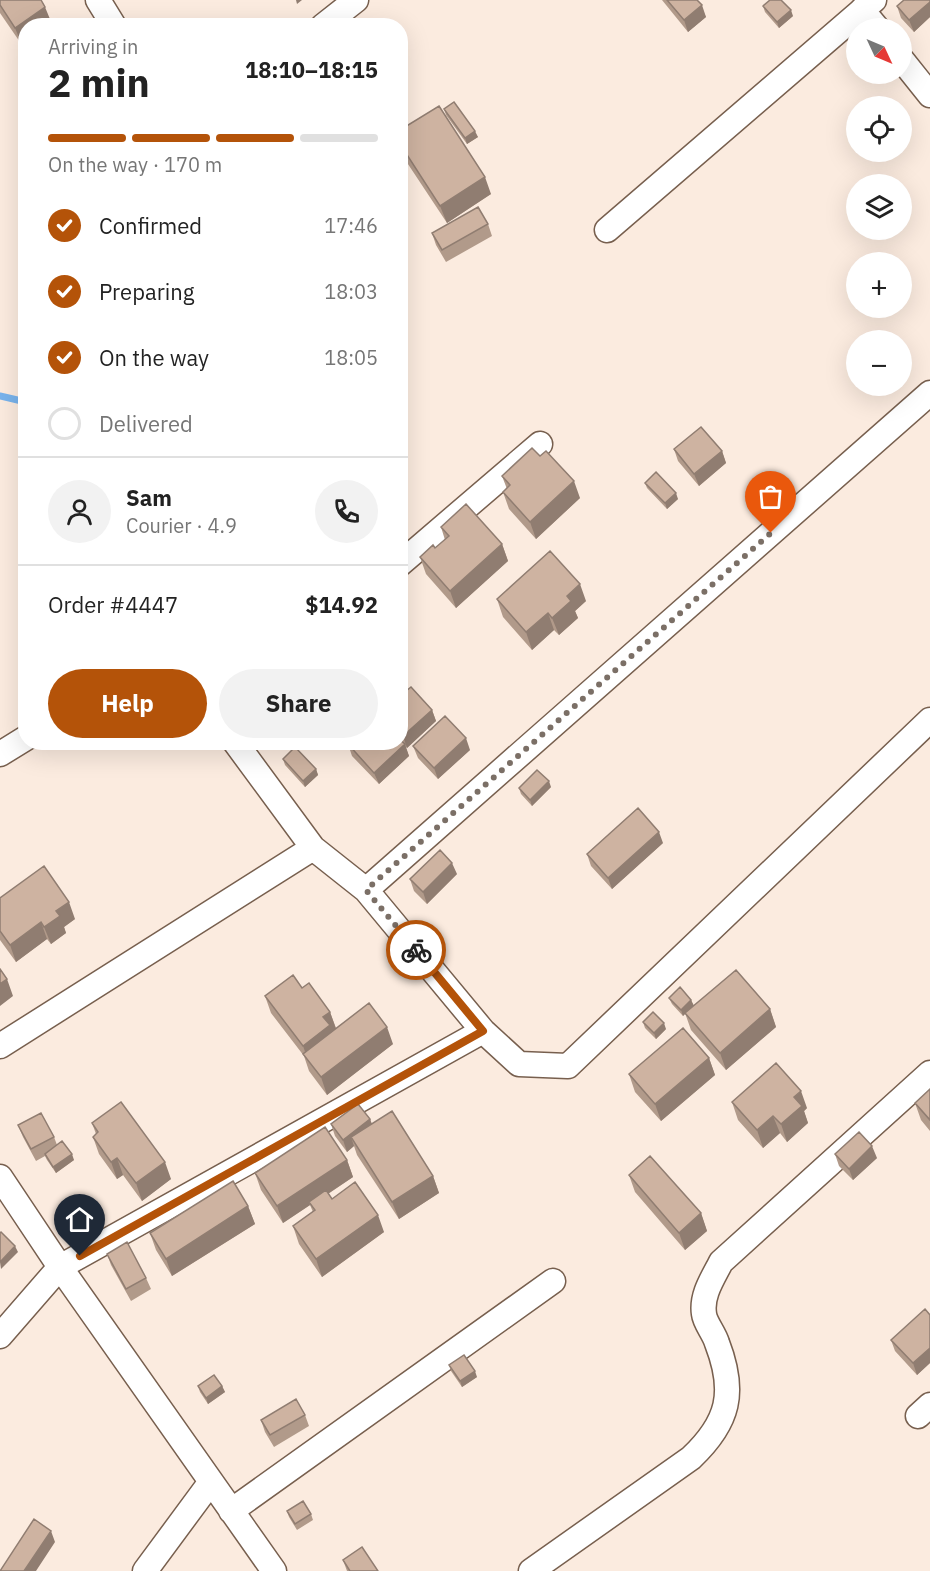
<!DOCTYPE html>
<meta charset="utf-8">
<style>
:root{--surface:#fff;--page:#f2f2f2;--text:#222;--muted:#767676;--line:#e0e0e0;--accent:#b45309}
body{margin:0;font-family:"IBM Plex Sans",sans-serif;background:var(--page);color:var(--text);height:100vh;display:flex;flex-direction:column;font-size:22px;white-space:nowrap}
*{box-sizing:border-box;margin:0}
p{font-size:20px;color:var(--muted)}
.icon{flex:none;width:33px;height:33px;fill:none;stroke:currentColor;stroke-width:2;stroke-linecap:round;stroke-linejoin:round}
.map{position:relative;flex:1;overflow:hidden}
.side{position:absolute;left:18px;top:18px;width:390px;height:732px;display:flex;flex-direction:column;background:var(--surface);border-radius:24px;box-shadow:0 6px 24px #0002}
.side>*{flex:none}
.needle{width:39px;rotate:134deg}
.fabs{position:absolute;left:846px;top:18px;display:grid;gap:12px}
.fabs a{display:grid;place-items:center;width:66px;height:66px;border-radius:50%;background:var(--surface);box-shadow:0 6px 24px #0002;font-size:30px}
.pin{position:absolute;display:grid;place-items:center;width:51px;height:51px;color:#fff;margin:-62px -26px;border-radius:50% 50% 50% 0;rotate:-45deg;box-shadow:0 0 6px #0007}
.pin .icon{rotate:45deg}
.courier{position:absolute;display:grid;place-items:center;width:60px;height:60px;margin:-30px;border:4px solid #b45309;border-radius:50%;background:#fff;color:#222;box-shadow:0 2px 8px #0007}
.head em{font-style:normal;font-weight:700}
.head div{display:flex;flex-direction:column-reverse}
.head{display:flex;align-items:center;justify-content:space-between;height:102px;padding:0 30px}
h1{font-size:39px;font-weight:700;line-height:45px}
.bar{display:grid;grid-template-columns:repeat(4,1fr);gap:9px 6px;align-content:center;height:72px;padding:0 30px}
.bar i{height:8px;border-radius:4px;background:var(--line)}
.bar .active{background:var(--accent)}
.bar p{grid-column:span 4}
.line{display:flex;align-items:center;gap:15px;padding:0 30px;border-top:2px solid var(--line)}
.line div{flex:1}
.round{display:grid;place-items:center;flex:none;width:63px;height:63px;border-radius:32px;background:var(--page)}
ol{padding:0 30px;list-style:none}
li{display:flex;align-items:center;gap:18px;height:66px}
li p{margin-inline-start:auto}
li .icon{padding:6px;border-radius:50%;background:var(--accent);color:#fff;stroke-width:4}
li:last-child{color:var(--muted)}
li i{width:33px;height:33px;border:3px solid var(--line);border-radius:50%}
.primary-button{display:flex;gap:12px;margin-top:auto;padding:12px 30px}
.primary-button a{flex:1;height:69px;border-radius:36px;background:var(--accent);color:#fff;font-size:24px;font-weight:700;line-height:69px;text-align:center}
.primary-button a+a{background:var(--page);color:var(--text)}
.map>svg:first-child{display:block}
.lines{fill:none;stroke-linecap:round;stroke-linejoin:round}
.stream{stroke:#78b3ec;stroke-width:7}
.street-casing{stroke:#775f4e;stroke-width:27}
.street{stroke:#fff;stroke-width:24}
.wall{fill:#b19a8a}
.shaded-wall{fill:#907d71}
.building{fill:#ceb3a1;stroke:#907d71;stroke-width:1.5}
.done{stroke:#7b6f66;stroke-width:6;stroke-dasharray:0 10.8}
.route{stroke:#b45309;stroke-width:8}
</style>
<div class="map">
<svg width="930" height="1571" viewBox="0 0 930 1571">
<rect width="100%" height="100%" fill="#fbebdf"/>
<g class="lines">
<!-- stream -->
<path class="stream" d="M 0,396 L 26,402"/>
<!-- street casing -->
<g class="street-casing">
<path id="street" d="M 98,0 L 114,26
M 862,10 L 877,28
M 323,26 L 356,0
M 902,60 L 930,95
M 607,230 L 874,0
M 400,564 L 540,444
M 235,742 L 313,848 L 366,890 L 483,1031 L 519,1064 L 568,1066 L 930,720
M 0,754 L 26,738
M 366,890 L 930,393
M 0,1046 L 313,848
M 0,1177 L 60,1267 L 274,1571
M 0,1336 L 60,1267 L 483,1031
M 918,1416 L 930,1405
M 231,1511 L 553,1281
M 145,1571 L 210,1483
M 531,1571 L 691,1458 C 729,1422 736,1392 717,1343 C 714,1333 705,1323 704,1314 C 701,1295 713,1278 721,1262 L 930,1073"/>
</g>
<!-- street -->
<use href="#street" class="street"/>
</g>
<!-- wall -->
<path class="wall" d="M 0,0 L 52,24 L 26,26 L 26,42 L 22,45 L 0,13 Z
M 662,0 L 697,0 L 706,17 L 688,32 Z
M 930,0 L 930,17 L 914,32 L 901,18 L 897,6 Z
M 763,6 L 793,16 L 779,28 L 765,12 Z
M 444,109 L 478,137 L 467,144 L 446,115 Z
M 400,130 L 491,194 L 447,223 L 400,152 Z
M 488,224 L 492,236 L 446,262 L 436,245 L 432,233 Z
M 674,449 L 722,451 L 726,463 L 699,486 L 678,461 Z
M 502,476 L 580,498 L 536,539 L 509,509 L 503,492 L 507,489 Z
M 645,483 L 678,499 L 667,509 L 647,488 Z
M 441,527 L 502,544 L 508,561 L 456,608 L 426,574 L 420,557 L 435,548 L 445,540 Z
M 497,599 L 586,601 L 575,611 L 578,618 L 559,635 L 554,630 L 532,650 L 503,617 Z
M 400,696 L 432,710 L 436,721 L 407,748 L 405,746 L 409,756 L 379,784 L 352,756 L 348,744 L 400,742 Z
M 413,746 L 470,750 L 438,779 L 418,758 Z
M 283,759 L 316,769 L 318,775 L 305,787 L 285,765 Z
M 551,787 L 532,806 L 521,794 L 519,788 Z
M 663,843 L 612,889 L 591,866 L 587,854 Z
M 457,874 L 427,904 L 414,891 L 410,879 Z
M 0,898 L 75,919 L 64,927 L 66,933 L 51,944 L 47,939 L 16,962 L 0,940 Z
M 302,988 L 330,1012 L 336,1028 L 393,1044 L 327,1095 L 309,1071 L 304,1056 L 271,1013 L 265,996 Z
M 669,998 L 691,1000 L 694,1006 L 770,1009 L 776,1027 L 726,1070 L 691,1030 L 685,1013 L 683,1016 L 672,1004 Z
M 643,1022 L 666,1029 L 656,1039 L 645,1028 Z
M 709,1058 L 715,1075 L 661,1121 L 635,1092 L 629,1074 Z
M 930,1089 L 930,1131 L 921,1120 L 915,1103 Z
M 732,1102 L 807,1108 L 804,1111 L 808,1123 L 787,1142 L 780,1133 L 763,1148 L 738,1120 Z
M 370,1119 L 372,1124 L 433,1176 L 439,1193 L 399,1219 L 357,1155 L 354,1146 L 347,1152 L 335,1136 L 331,1124 Z
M 92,1123 L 171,1179 L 142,1201 L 123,1175 L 117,1179 L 99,1154 L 93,1137 L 96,1134 Z
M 18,1125 L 54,1137 L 57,1145 L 74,1160 L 56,1173 L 47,1160 L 45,1156 L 36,1161 L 23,1137 Z
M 835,1154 L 877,1158 L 853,1180 L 839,1166 Z
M 347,1160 L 353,1177 L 328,1194 L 332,1199 L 384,1232 L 322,1277 L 299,1244 L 293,1226 L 313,1212 L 310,1205 L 283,1223 L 261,1190 L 255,1173 Z
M 629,1175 L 701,1213 L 707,1231 L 685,1250 L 635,1192 Z
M 248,1206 L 255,1224 L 172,1276 L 156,1250 L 150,1233 Z
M 107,1254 L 146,1278 L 151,1289 L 131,1301 L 111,1265 Z
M 930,1315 L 930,1363 L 917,1375 L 895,1351 L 891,1340 Z
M 449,1365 L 477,1377 L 462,1387 L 451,1371 Z
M 198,1386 L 222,1386 L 225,1392 L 208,1404 L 200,1392 Z
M 305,1415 L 309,1426 L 274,1447 L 265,1432 L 261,1420 Z
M 287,1511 L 311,1514 L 313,1520 L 297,1530 L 289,1517 Z
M 343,1560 L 378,1571 L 347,1571 Z"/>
<!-- shaded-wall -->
<path class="shaded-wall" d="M 296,0 L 302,0 L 297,4 Z
M 930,2 L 930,17 L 914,32 L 909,20 Z
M 702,5 L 706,17 L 688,32 L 684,20 Z
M 45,7 L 52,24 L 50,26 L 26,26 L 26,42 L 22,45 L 15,28 Z
M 791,10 L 793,16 L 779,28 L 777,22 Z
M 475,131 L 478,137 L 467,144 L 465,138 Z
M 485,177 L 491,194 L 447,223 L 440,206 Z
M 722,451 L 726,463 L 699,486 L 694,474 Z
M 574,481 L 580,498 L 536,539 L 530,522 Z
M 676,493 L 678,499 L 667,509 L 665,503 Z
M 502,544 L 508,561 L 456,608 L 450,591 Z
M 580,584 L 586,601 L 575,611 L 578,618 L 559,635 L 552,618 L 567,596 Z
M 548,613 L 554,630 L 532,650 L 526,632 Z
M 432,710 L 436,721 L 407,748 L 403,736 Z
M 466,738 L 470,750 L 438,779 L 434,768 Z
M 405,744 L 409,756 L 379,784 L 374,773 Z
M 316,769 L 318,775 L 305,787 L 303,781 Z
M 549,781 L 551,787 L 532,806 L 530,800 Z
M 659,832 L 663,843 L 612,889 L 608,878 Z
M 452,863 L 457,874 L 427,904 L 423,892 Z
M 69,902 L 75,919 L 64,927 L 66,933 L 51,944 L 44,927 L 56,911 Z
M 41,922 L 47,939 L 16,962 L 10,945 Z
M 7,979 L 13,996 L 0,1006 L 0,984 Z
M 691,1000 L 694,1006 L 683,1016 L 681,1010 Z
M 770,1009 L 776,1027 L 726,1070 L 720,1053 Z
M 330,1012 L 336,1029 L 308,1060 L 303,1046 L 323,1017 Z
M 664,1023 L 666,1029 L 656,1039 L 654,1033 Z
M 387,1027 L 393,1044 L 327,1095 L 321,1077 Z
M 709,1058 L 715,1075 L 661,1121 L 655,1104 Z
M 801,1091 L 807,1108 L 804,1111 L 808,1123 L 787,1142 L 781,1124 L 794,1097 Z
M 773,1116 L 780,1133 L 763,1148 L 757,1130 Z
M 370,1119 L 374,1131 L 351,1137 L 354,1146 L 347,1152 L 343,1140 Z
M 872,1146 L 877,1158 L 853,1180 L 849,1169 Z
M 72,1154 L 74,1160 L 56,1173 L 53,1167 Z
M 117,1158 L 123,1175 L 117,1179 L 111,1162 Z
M 347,1160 L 353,1177 L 311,1205 L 309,1202 L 310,1205 L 283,1223 L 277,1206 Z
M 165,1162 L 171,1179 L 142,1201 L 136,1183 Z
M 433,1176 L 439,1193 L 399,1219 L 392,1202 Z
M 248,1206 L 255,1224 L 172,1276 L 166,1259 Z
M 701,1213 L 707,1231 L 685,1250 L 679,1233 Z
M 378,1215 L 384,1232 L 322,1277 L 316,1259 Z
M 15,1246 L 18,1252 L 1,1269 L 0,1262 Z
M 930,1348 L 930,1363 L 917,1375 L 913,1363 Z
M 475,1371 L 477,1377 L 462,1387 L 460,1381 Z
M 222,1386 L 225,1392 L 208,1404 L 206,1398 Z
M 51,1531 L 55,1542 L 36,1571 L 24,1571 Z"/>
<!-- building -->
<path class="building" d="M 0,0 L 41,0 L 45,7 L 15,28 L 0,5 Z
M 667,0 L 697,0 L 702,5 L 684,20 Z
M 770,0 L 781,0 L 791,10 L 777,22 L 763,6 Z
M 904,0 L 930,0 L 930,2 L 909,20 L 897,6 Z
M 454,102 L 475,131 L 465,138 L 444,109 Z
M 439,106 L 485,177 L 440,206 L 400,144 L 400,130 Z
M 478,207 L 488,224 L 442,250 L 432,233 Z
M 701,427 L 722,451 L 694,474 L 674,449 Z
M 532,448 L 540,456 L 546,451 L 574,481 L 530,522 L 503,492 L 510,485 L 502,476 Z
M 656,472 L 676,493 L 665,503 L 645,483 Z
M 466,504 L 502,544 L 450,591 L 420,557 L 433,545 L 435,548 L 449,536 L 441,527 Z
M 550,551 L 580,584 L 567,596 L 571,601 L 552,618 L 548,613 L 526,632 L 497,599 Z
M 411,687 L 432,710 L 403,736 L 400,734 L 400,696 Z
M 445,716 L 466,738 L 434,768 L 413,746 Z
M 400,740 L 405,744 L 374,773 L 348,744 L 350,742 L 400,742 Z
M 295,747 L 316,769 L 303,781 L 283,759 Z
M 537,770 L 549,781 L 530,800 L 519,788 Z
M 638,808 L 659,832 L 608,878 L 587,854 Z
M 440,850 L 452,863 L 423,892 L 410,879 Z
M 44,866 L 69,902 L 56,911 L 60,916 L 44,927 L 41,922 L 10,945 L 0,931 L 0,898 Z
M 0,969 L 7,979 L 0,984 Z
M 736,970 L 770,1009 L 720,1053 L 685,1013 Z
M 293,975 L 302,988 L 309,983 L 330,1012 L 323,1017 L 330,1025 L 303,1046 L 265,996 Z
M 680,987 L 691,1000 L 681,1010 L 669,998 Z
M 369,1003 L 387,1027 L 321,1077 L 303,1054 Z
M 653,1012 L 664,1023 L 654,1033 L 643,1022 Z
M 683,1028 L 709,1058 L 655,1104 L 629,1074 Z
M 776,1063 L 801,1091 L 794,1097 L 802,1106 L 781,1124 L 773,1116 L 757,1130 L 732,1102 Z
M 930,1089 L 930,1120 L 915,1103 Z
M 121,1102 L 165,1162 L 136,1183 L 117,1158 L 111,1162 L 93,1137 L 98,1132 L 92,1123 Z
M 358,1104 L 370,1119 L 343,1140 L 331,1124 Z
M 392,1111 L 433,1176 L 392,1202 L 351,1137 Z
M 41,1113 L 54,1137 L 31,1149 L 18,1125 Z
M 325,1127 L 347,1160 L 277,1206 L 255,1173 Z
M 859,1132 L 872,1146 L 849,1169 L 835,1154 Z
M 62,1141 L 72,1154 L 53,1167 L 45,1154 Z
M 650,1156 L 701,1213 L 679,1233 L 629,1175 Z
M 233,1181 L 248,1206 L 166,1259 L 150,1233 Z
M 355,1182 L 378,1215 L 316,1259 L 293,1226 L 315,1210 L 309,1202 L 326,1190 L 332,1199 Z
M 1,1232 L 15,1246 L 0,1262 L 0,1233 Z
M 127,1242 L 146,1278 L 126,1289 L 107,1254 Z
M 925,1309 L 930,1315 L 930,1348 L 913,1363 L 891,1340 Z
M 464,1355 L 475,1371 L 460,1381 L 449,1365 Z
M 214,1375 L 222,1386 L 206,1398 L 198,1386 Z
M 296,1399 L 305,1415 L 270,1435 L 261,1420 Z
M 303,1501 L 311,1514 L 295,1524 L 287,1511 Z
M 34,1519 L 51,1531 L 24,1571 L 0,1571 Z
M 362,1547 L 378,1571 L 350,1571 L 343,1560 Z"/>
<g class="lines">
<!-- done -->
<path class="done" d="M 416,950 L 366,890 L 771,533"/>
<!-- route -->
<path class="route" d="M 80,1256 L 483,1031 L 416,950"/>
</g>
</svg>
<div class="fabs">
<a><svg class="needle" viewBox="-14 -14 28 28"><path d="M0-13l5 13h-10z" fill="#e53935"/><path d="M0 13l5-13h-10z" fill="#767676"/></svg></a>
<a><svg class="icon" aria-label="locate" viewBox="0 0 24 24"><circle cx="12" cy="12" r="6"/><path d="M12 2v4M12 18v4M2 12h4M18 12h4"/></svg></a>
<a><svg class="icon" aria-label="layers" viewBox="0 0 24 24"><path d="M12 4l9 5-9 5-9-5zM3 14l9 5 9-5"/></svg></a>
<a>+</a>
<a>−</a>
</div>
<div class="pin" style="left:771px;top:533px;background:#ea580c"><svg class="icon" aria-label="bag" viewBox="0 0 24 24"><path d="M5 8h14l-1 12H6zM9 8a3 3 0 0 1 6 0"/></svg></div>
<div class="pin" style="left:80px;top:1256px;background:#1f2937"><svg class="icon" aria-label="home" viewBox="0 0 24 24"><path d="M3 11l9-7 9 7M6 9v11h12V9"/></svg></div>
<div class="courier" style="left:416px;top:950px"><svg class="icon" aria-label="bike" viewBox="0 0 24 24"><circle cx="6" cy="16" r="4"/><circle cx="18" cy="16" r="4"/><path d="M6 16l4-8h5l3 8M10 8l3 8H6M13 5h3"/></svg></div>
<section class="side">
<div class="head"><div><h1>2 min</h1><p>Arriving in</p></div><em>18:10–18:15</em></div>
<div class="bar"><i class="active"></i><i class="active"></i><i class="active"></i><i></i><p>On the way · 170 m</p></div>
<ol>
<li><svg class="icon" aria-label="check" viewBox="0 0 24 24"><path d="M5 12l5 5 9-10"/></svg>Confirmed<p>17:46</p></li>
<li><svg class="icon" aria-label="check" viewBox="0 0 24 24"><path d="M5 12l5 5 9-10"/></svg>Preparing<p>18:03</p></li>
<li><svg class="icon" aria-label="check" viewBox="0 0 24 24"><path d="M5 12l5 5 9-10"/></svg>On the way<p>18:05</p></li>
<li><i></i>Delivered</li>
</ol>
<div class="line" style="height:108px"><a class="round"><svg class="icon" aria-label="person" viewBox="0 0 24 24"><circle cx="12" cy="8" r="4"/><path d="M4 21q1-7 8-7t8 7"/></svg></a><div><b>Sam</b><p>Courier · 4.9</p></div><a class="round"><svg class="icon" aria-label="phone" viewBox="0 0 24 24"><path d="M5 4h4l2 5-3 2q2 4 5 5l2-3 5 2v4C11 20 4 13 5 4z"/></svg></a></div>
<div class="line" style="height:78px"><div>Order #4447</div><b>$14.92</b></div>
<div class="primary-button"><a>Help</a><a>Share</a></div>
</section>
</div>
